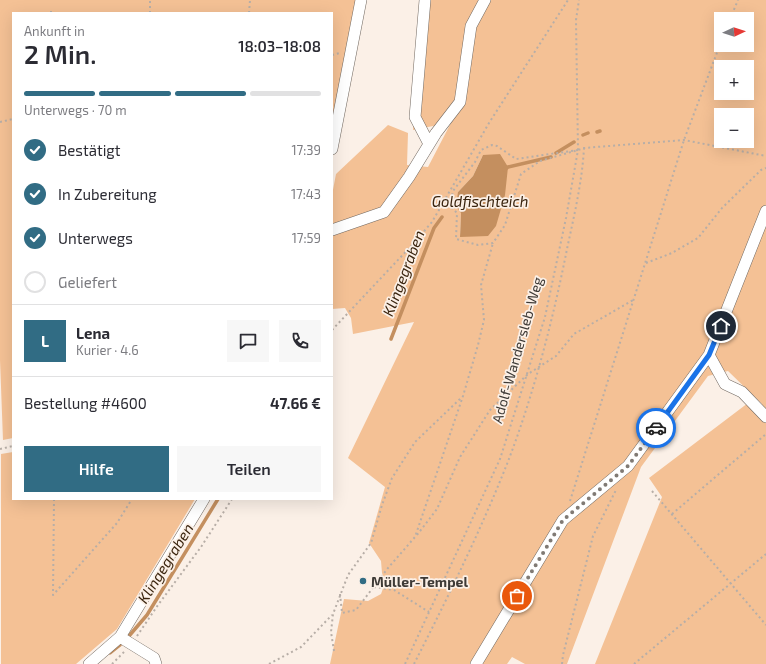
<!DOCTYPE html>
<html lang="de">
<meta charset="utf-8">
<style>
:root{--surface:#fff;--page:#f7f7f7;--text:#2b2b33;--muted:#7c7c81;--line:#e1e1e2;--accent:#316c84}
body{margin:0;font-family:"Exo 2",sans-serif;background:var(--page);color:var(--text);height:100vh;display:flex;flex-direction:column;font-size:15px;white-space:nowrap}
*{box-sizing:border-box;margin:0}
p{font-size:13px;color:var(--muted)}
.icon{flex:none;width:22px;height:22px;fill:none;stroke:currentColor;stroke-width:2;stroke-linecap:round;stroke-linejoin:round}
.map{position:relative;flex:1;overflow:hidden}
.panel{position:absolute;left:12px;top:12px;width:321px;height:488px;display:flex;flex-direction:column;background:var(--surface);border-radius:0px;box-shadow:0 4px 16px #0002}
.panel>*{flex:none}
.needle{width:26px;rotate:86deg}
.buttons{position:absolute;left:714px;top:12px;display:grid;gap:8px}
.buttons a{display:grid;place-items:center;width:40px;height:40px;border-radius:0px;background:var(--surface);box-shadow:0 4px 16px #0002;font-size:20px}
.pin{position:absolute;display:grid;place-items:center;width:34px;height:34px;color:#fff;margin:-17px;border:2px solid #fff;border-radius:50%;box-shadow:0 1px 4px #0007}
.courier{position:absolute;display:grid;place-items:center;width:40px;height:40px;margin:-20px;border:3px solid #1a73e8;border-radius:50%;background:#fff;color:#222;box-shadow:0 1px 5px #0007}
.headline em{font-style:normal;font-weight:600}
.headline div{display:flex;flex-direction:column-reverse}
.headline{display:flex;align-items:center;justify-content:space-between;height:68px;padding:0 12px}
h1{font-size:26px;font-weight:600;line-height:30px}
.bar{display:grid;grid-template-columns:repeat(4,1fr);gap:6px 4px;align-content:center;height:48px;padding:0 12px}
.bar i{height:5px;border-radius:3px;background:var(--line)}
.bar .on{background:var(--accent)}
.bar p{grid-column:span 4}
.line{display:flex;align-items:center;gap:10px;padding:0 12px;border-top:1px solid var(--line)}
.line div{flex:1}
.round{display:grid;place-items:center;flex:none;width:42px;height:42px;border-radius:0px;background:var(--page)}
ol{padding:0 12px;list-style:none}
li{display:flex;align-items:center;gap:12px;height:44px}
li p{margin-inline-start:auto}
li .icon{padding:4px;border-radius:50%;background:var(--accent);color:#fff;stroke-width:4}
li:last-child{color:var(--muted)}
li i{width:22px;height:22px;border:2px solid var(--line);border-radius:50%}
.primary-button{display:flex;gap:8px;margin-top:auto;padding:8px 12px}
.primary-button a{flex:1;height:46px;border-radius:0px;background:var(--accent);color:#fff;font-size:16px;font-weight:600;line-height:46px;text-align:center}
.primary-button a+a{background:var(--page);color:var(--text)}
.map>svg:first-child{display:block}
.green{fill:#f4c195;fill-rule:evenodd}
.water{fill:#c48f5f}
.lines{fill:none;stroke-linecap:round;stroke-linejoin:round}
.stream{stroke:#c48f5f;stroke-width:3.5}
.minor-casing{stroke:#726961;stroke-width:12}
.path{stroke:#b7aea7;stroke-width:2;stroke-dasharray:2 3;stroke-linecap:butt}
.minor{stroke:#fff;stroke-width:11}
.done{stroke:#807a74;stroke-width:4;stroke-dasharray:0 7.2}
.route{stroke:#1a73e8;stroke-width:5}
.poi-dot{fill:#316c84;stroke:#fbf0e7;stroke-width:1.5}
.labels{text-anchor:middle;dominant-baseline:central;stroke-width:3.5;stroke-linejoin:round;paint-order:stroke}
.street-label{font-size:14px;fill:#3e3a36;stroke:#fbf0e7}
.poi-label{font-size:14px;font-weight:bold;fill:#3e3a36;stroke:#fbf0e7;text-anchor:start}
.water-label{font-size:15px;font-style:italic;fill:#3b250f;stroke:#fbf0e7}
</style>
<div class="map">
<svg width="766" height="664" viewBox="0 0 766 664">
<rect width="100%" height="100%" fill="#fbf0e7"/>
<!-- green -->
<path class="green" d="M 0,0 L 357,0 L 332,123 L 332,13 L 13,13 L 13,438 L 3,440 L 0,360 Z
M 422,0 L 766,0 L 766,664 L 595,664 L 662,497 L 649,478 L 748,403 L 754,411 L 762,404 L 728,371 L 708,376 L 641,467 L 567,664 L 525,664 L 512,657 L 507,664 L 330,664 L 344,599 L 368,601 L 381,594 L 385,583 L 382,573 L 381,561 L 369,543 L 385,487 L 348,458 L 414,322 L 353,334 L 351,318 L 345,308 L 332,309 L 332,195 L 336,174 L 388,125 L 408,133 L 407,165 L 428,167 L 454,117 L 443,124 L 413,130 ZM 721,19 L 747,19 L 747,45 L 721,45 ZM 721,67 L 747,67 L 747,93 L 721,93 ZM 721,115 L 747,115 L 747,141 L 721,141 ZM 483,155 L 460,237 L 461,213 L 458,192 L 473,176 Z
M 13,452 L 13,499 L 195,499 L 117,629 L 76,664 L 1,664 L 1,454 Z"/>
<!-- water -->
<path class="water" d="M 500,154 L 508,167 L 505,195 L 496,226 L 488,236 L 460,237 L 461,213 L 456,206 L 458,192 L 473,176 L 483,155 Z"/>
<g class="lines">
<!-- stream -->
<path class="stream" d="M 597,132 L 600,131
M 583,135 L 588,133
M 556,153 L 574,142
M 504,170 L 508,167 L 551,157
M 391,339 L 434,228 L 442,217
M 129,636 L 147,615 L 218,499
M 110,653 L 120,645"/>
<!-- minor casing -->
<g class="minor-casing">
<path id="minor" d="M 425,0 L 415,117 L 429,144
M 332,149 L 361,0
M 332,230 L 384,212 L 409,177 L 436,133 L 460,102 L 471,26 L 485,0
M 709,355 L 725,384 L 742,392 L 766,417
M 120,637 L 154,658 L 156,664
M 89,664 L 120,637 L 204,499
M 476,664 L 563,520 L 628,466 L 709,355 L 766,211"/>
</g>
<!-- path -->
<path class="path" d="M 51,13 L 51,8
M 150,13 L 150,0
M 249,13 L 250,0
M 730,19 L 738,0
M 332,55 L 340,53
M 0,122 L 13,119
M 578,150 L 516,159 L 497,146 L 492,145 L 481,150 L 475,162 L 453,191 L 450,206 L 457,213 L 456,239 L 478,245 L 493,243 L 505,225 L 521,174 L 540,161 L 578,150 L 584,148 L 684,140 L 766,156
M 646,263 L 672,253 L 698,238 L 722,208 L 761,170 L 766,168
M 332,330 L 413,244 L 432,222 L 489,123 L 568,0
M 0,449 L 13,446
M 652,491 L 766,625
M 54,499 L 53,595 L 117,523 L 132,499
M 570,501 L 684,140 L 721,42
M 672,514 L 766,434
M 417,535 L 437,509 L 460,457 L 490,410 L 528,374 L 556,356 L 574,334 L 633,300
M 374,587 L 394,590 L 429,612
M 340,594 L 342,613 L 356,610 L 388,568 L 415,537 L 463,396 L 478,345 L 484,320 L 481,285 L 493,243
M 137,636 L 158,605 L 201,547 L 232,499
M 334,651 L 331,632 L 333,614 L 348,575 L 371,543 L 382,505 L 392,478 L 415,442 L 462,397
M 112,664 L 124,652
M 269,664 L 301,647 L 332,615
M 405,664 L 500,459 L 545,317 L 566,218 L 578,150 L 576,20 L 579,0
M 414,664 C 447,599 480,532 507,464 C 533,397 553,320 567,249 C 574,216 582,183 584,148
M 562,664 L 563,655 L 593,536 L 616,490
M 634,664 L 766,554"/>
<!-- minor -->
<use href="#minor" class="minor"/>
</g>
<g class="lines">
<!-- done -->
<path class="done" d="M 517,596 L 563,520 L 628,466 L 656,428"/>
<!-- route -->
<path class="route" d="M 656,428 L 709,355 L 721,326"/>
</g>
<!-- markers -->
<circle class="poi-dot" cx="363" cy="581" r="4"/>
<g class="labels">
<!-- street labels -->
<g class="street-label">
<text transform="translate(517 350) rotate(-74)">Adolf-Wandersleb-Weg</text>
</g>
<!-- poi labels -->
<g class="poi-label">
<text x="371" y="581">Müller-Tempel</text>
</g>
<!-- water labels -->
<g class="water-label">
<text x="480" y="201">Goldfischteich</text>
<text transform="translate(403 273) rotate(-69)">Klingegraben</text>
<text transform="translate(165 563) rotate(-58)">Klingegraben</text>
</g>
</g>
</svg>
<div class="buttons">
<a><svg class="needle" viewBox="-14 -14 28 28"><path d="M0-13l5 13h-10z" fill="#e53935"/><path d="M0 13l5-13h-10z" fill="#7c7c81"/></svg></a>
<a>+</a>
<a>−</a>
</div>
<div class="pin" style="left:517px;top:596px;background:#ea580c"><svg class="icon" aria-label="bag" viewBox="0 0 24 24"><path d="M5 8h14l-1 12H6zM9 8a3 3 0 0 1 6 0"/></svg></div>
<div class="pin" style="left:721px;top:326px;background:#1f2937"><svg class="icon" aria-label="home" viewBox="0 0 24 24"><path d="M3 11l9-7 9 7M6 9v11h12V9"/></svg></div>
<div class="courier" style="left:656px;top:428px"><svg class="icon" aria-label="car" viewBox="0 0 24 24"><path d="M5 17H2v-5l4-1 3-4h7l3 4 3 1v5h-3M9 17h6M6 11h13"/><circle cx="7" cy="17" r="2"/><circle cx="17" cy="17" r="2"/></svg></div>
<section class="panel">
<div class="headline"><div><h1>2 Min.</h1><p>Ankunft in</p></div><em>18:03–18:08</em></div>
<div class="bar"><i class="on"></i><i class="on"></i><i class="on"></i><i></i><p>Unterwegs · 70 m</p></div>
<ol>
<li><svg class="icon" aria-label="check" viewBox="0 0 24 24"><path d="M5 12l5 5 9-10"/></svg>Bestätigt<p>17:39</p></li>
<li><svg class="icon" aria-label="check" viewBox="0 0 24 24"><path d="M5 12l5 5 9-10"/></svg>In Zubereitung<p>17:43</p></li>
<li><svg class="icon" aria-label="check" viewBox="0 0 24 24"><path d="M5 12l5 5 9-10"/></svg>Unterwegs<p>17:59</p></li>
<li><i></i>Geliefert</li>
</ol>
<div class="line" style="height:72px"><b class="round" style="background:var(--accent);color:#fff">L</b><div><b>Lena</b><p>Kurier · 4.6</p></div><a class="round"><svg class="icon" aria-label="chat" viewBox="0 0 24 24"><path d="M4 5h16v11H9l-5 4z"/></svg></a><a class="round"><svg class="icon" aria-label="phone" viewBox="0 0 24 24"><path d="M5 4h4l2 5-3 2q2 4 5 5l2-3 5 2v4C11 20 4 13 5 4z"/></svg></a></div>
<div class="line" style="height:52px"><div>Bestellung #4600</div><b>47.66 €</b></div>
<div class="primary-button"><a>Hilfe</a><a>Teilen</a></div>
</section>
</div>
